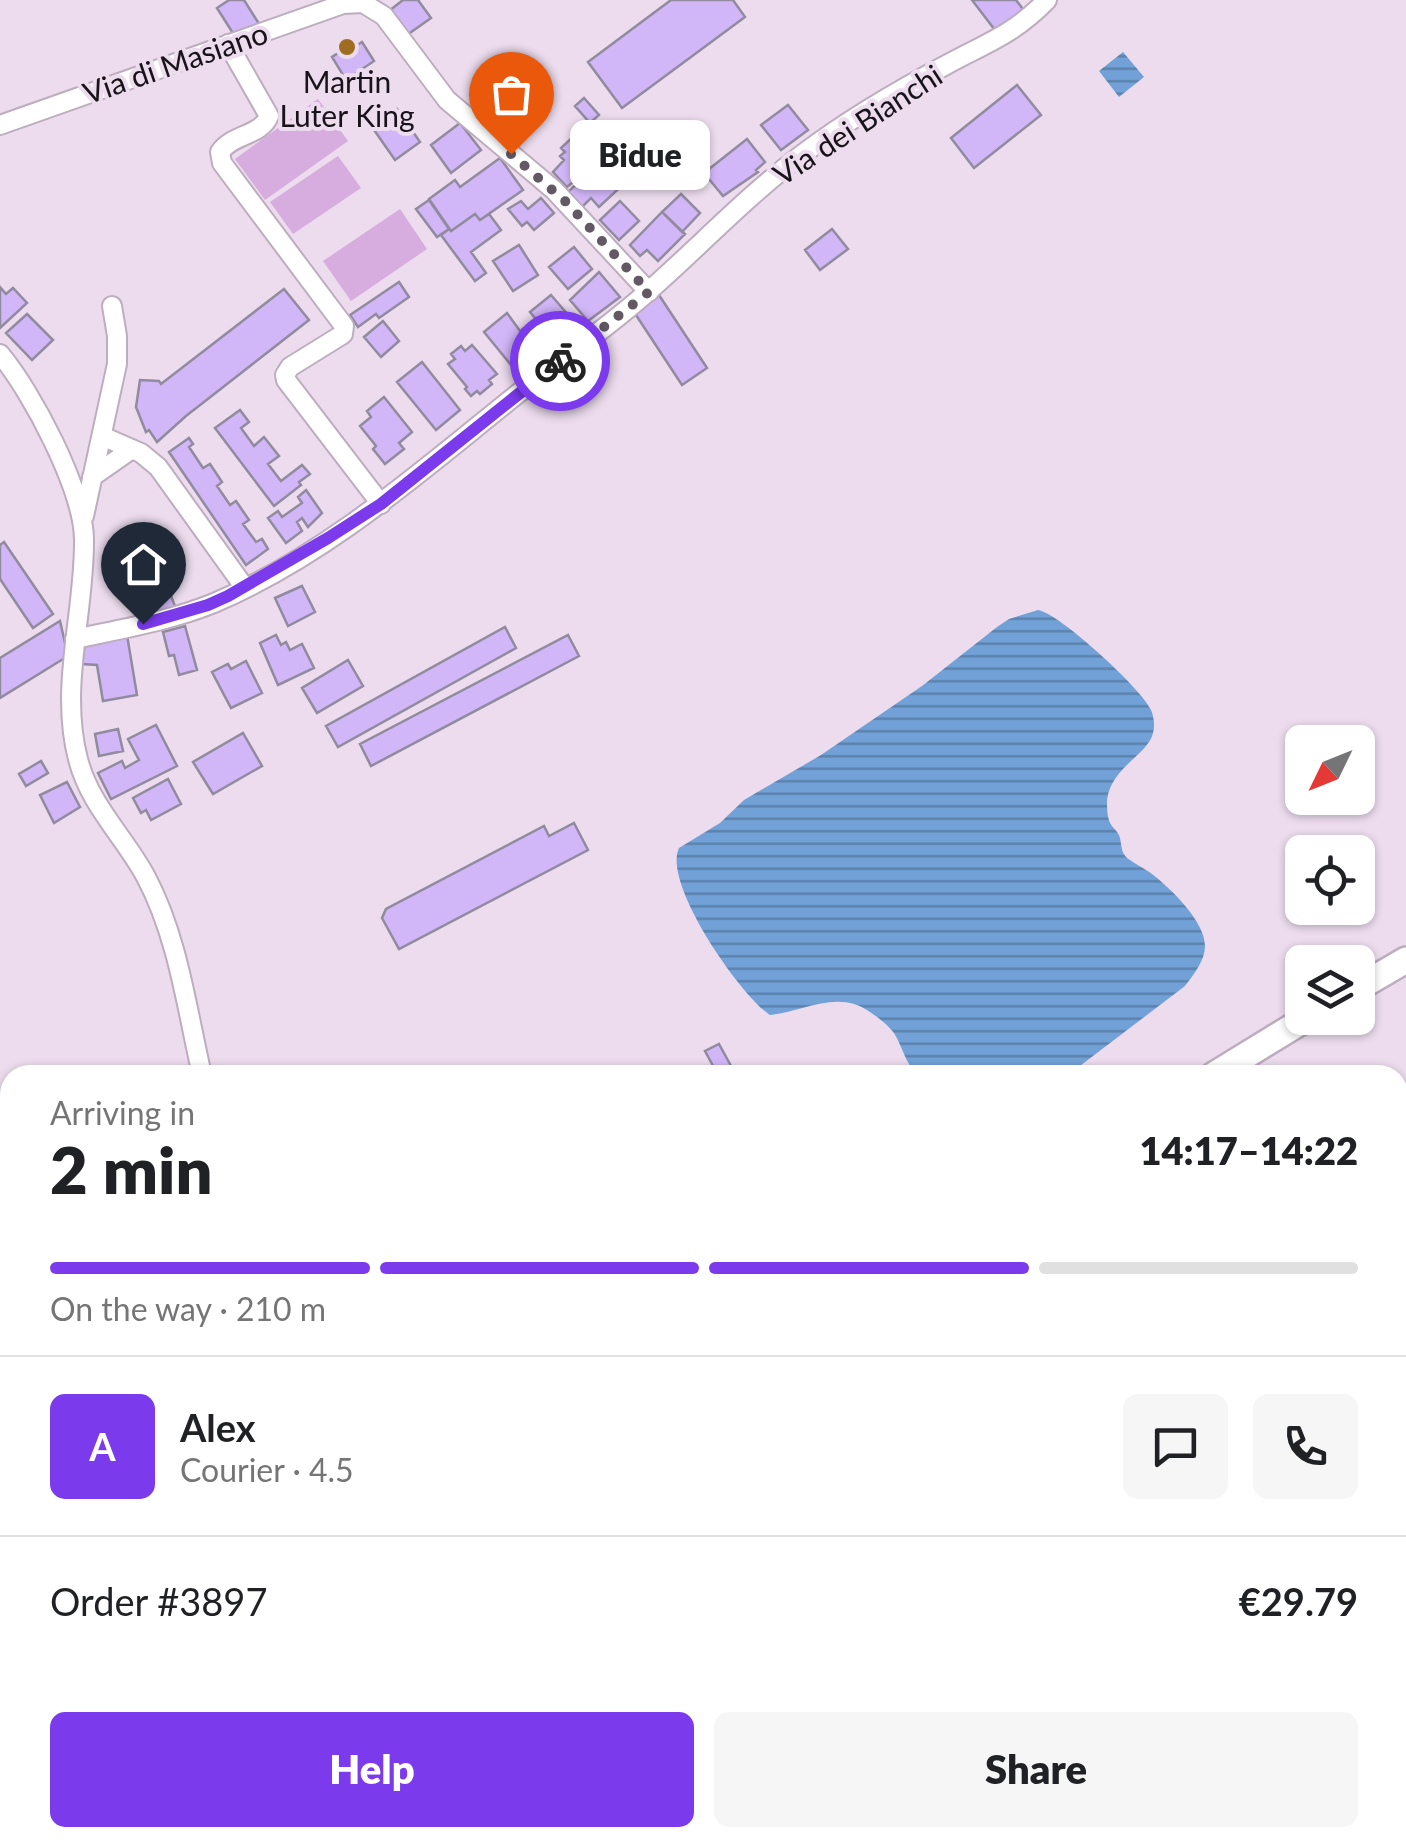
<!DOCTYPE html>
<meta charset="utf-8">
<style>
:root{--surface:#fff;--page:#f6f6f6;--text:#202124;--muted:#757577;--line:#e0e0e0;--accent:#7c3aed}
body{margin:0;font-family:Lato,sans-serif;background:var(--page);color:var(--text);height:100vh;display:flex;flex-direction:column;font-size:38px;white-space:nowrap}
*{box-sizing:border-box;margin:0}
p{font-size:32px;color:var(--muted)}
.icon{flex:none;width:55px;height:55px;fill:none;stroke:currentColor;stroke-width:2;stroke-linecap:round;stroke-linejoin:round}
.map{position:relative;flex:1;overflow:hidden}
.drawer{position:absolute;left:0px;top:1065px;width:1408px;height:782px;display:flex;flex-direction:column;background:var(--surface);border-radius:30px 30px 0 0;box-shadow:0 2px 8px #0004}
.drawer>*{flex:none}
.needle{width:65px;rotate:227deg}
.controls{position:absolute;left:1285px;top:725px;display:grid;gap:20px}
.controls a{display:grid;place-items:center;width:90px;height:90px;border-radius:15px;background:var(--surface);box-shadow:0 2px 8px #0004;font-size:50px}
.pin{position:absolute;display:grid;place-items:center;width:85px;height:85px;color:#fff;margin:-102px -42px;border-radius:50% 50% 50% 0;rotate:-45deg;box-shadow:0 0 10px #0007}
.pin .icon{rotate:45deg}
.courier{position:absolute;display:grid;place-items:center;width:100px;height:100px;margin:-50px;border:8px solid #7c3aed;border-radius:50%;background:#fff;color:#222;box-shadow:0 2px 12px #0007}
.bubble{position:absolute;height:70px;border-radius:15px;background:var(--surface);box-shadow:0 2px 8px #0004;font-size:32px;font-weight:800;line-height:70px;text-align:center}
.summary em{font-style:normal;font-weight:800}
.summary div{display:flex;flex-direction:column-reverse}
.summary{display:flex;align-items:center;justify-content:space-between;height:170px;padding:0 50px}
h1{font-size:65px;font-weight:800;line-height:75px}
.bar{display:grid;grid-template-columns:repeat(4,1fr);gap:15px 10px;align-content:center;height:120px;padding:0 50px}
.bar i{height:12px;border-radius:8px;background:var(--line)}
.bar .current{background:var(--accent)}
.bar p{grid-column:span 4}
.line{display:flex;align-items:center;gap:25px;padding:0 50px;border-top:2px solid var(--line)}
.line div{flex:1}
.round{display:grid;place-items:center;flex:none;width:105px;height:105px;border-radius:15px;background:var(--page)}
.primary-button{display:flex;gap:20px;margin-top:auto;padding:20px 50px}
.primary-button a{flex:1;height:115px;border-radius:15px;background:var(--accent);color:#fff;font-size:40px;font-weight:800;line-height:115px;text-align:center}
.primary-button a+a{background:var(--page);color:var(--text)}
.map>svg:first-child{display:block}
.pitch{fill:#d7acde}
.water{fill:url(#water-rules)}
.building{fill:#d2b7f8;stroke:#928a9e;stroke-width:2.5}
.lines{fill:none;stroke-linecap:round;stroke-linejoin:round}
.street-casing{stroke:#bdadbf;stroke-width:22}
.secondary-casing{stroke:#bdadbf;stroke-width:30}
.street{stroke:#fff;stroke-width:18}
.secondary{stroke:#fff;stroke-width:25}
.done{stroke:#625964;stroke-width:10;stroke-dasharray:0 18}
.route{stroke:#7c3aed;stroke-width:12}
.poi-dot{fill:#9e6d22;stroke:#ecdcee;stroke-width:4}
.labels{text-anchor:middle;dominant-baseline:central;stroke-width:8;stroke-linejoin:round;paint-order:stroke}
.street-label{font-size:30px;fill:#181219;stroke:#ecdcee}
.poi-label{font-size:30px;fill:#181219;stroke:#ecdcee}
</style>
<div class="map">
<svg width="1406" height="1846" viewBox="0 0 1406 1846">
<defs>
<pattern id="water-rules" width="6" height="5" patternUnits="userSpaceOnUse" patternTransform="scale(2.5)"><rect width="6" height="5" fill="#71a1d6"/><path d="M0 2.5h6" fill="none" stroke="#5c82ad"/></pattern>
</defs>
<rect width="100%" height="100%" fill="#ecdcee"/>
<!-- pitch -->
<path class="pitch" d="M 318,99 L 348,141 L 265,200 L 235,159 Z
M 338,156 L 361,188 L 293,234 L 270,202 Z
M 400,209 L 427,249 L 351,301 L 323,261 Z"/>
<!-- water -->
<path class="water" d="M 1123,52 L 1144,77 L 1119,97 L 1099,71 Z
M 1038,610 C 1059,613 1142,689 1151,710 C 1154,717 1155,726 1153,733 C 1148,755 1111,767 1107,800 C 1107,807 1107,816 1110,823 C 1112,827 1117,831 1119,835 C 1122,843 1120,850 1126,857 C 1133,863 1144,868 1152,874 C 1170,888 1205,921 1205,946 C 1205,961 1193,975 1185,986 L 1068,1075 L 917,1075 C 905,1062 903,1048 894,1033 C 888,1025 879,1018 870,1012 C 839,989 804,1011 770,1015 C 740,995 662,883 679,848 L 720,823 L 744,800 L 821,755 L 922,686 L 997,627 L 1009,619 Z"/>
<!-- building -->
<path class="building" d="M 229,0 L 244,0 L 261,27 L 236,38 L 217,8 Z
M 403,0 L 418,0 L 431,18 L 407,35 L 389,11 Z
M 671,0 L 733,0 L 745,17 L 622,108 L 588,62 Z
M 972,0 L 1016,0 L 1026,13 L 998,34 Z
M 362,42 L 374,61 L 346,80 L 332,57 L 346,48 L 348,51 Z
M 489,71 L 512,96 L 493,113 L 471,88 Z
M 1017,85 L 1041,115 L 974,168 L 951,138 Z
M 584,98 L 599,115 L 590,123 L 575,106 Z
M 522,104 L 538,121 L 519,139 L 504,123 Z
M 788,105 L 808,130 L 781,150 L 761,125 Z
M 397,109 L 420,142 L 395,160 L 372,127 Z
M 460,123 L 481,150 L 451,173 L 431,145 Z
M 577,133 L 593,151 L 588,155 L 596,163 L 567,187 L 553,172 L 564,160 L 560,156 L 565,152 L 561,148 Z
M 747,139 L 765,162 L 756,170 L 758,172 L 723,196 L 704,173 Z
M 500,158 L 523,190 L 480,220 L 475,214 L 451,231 L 429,199 L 455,180 L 460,187 Z
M 597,165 L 605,173 L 614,165 L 628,180 L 599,207 L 591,198 L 582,207 L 568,192 Z
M 681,194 L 700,213 L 682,232 L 662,212 Z
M 541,198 L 554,213 L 534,230 L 527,222 L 522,226 L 508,209 L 521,201 L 528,209 Z
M 429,200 L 449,229 L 437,237 L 416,209 Z
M 620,201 L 639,221 L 619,240 L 600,220 Z
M 662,212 L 685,234 L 658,261 L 647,250 L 640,256 L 630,245 Z
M 475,214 L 480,220 L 489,214 L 501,230 L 471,252 L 486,273 L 475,281 L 441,235 L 449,229 L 451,231 Z
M 832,229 L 848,249 L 820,270 L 805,250 Z
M 519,245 L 538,275 L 513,291 L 493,261 Z
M 574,247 L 592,269 L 568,289 L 549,267 Z
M 599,272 L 620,297 L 588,321 L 570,300 Z
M 399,282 L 409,297 L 379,318 L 376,314 L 358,327 L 350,315 Z
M 0,287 L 6,294 L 13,288 L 27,303 L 0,328 Z
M 284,289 L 309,320 L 186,416 L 157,442 L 149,430 L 146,432 L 136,407 L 140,380 L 159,381 L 161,384 Z
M 551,295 L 576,324 L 554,341 L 530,312 Z
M 659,295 L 707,368 L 682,385 L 634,312 Z
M 507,313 L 520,331 L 524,328 L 537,344 L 511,365 L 484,332 Z
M 27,314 L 53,340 L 32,360 L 6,333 Z
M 383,321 L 399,341 L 381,357 L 364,337 Z
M 472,345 L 497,374 L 489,380 L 492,384 L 480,394 L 477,391 L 471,396 L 465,389 L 467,387 L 448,364 L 455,359 L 451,354 L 461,346 L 465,351 Z
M 422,362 L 460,410 L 436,430 L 397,382 Z
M 384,397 L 412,432 L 399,443 L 404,449 L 385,464 L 373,449 L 376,446 L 360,426 L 371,417 L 367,411 Z
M 240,410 L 249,422 L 241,428 L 254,446 L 264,437 L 279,456 L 268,464 L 281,481 L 302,465 L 310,474 L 299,482 L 301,485 L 274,506 L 215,428 Z
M 189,438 L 193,444 L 189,447 L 203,468 L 210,464 L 222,482 L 217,486 L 230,505 L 236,501 L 249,520 L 243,524 L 256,542 L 262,539 L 268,549 L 246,565 L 169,452 Z
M 306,490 L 322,513 L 308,527 L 302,518 L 297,522 L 302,531 L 286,543 L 268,518 L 278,511 L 282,517 L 302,503 L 298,497 Z
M 150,540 L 176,609 L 151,616 L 123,550 Z
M 4,542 L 53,614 L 33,628 L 0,579 L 0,545 Z
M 302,586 L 315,612 L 288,626 L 275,598 Z
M 60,621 L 68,656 L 0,698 L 0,658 Z
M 185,626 L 197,670 L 179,675 L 174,655 L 169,656 L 163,632 Z
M 505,627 L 516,648 L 338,747 L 326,726 Z
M 127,635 L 137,695 L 103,701 L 97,665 L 82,664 L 85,641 Z
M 276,635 L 281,645 L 286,642 L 290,650 L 302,644 L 314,668 L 278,685 L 260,643 Z
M 568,635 L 579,656 L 371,766 L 360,744 Z
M 348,660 L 363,686 L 317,713 L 302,688 Z
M 246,661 L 262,693 L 231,708 L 212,672 L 228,664 L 231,669 Z
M 156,725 L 177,766 L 111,799 L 98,773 L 122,761 L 125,768 L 139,760 L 128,739 Z
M 118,729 L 123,751 L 99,756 L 95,734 Z
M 243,733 L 262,766 L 213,794 L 193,762 Z
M 41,761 L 48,773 L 26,786 L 19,774 Z
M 168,779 L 181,804 L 151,820 L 146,810 L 141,813 L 133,798 Z
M 67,782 L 80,807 L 54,823 L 40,795 Z
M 574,823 L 588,850 L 399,949 L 382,918 L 386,909 L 544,826 L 549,836 Z
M 719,1044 L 731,1066 L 717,1073 L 705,1051 Z
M 1398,1240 L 1406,1252 L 1406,1294 L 1398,1282 Z
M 10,1385 L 10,1417 L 0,1423 L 0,1391 Z
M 1398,1406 L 1406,1416 L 1406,1464 L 1399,1470 L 1398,1468 Z
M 688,1838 L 751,1838 L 739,1846 L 677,1846 Z
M 915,1838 L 953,1838 L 943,1846 L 918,1846 Z
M 1077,1838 L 1113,1838 L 1103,1846 L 1067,1846 Z"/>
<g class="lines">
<!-- street casing -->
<g class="street-casing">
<path id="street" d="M 228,44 L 269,116 C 261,136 232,134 220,152 L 222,163 L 344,326 L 343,334 L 340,336 L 290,367 L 285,375 L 286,380 L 381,504
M 0,125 L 343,4 L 363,3 L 384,16 L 447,100 L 554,190 L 649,292
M 0,354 C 32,392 83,489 84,539 C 85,612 59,687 78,759 C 90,806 124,836 146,877 C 178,937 187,1010 202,1075
M 102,436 L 141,453 L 158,467 L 245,588
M 92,477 L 132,449
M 84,516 L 117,364 L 117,336 L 112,306
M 75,639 C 121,629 170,621 214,603 C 329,554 423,469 520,392 C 563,358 610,326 651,289 C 702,244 749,194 804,153 C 848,120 897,91 946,65 C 986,43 1013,35 1047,0
M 1398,1296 L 1406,1305
M 1398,1513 L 1406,1506
M 0,1712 L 10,1704
M 593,1838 L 598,1846
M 1018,1846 L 1028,1838"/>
</g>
<!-- secondary casing -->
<g class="secondary-casing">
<path id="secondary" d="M 1358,988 L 1406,960
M 1214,1075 L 1307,1018
M 286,1846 L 293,1838"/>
</g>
<!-- street -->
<use href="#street" class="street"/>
<!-- secondary -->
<use href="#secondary" class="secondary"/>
</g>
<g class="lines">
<!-- done -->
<path class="done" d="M 511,154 L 566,202 L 649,292 L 560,361"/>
<!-- route -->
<path class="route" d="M 143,624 L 208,605 L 228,596 L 328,538 L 381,504 L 560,361"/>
</g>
<!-- markers -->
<circle class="poi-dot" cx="347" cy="47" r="10"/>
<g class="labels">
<!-- street labels -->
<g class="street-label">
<text transform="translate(175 62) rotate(-19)">Via di Masiano</text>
<text transform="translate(857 124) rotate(-33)">Via dei Bianchi</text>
</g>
<!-- poi labels -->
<g class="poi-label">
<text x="347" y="81">Martin<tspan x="347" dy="34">Luter King</tspan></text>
</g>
</g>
</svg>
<div class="controls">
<a><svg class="needle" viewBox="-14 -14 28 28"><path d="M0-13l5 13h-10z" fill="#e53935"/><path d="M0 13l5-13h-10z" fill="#757577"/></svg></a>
<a><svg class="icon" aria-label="locate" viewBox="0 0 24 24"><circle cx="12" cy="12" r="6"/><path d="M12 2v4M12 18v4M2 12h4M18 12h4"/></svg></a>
<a><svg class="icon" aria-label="layers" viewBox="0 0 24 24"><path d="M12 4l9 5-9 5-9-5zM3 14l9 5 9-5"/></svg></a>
</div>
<div class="pin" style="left:511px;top:154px;background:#ea580c"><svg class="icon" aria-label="bag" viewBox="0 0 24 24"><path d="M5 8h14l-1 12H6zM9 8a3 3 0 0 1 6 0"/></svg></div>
<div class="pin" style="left:143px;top:624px;background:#1f2937"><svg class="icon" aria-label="home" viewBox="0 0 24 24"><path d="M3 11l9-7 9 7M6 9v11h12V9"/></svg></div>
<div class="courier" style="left:560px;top:361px"><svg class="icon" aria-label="bike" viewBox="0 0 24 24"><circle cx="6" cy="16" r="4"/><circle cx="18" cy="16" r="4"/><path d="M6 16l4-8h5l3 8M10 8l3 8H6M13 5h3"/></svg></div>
<div class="bubble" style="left:570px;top:120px;width:140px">Bidue</div>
<section class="drawer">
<div class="summary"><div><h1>2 min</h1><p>Arriving in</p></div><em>14:17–14:22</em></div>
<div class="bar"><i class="current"></i><i class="current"></i><i class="current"></i><i></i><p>On the way · 210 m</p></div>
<div class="line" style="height:180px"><b class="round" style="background:var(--accent);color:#fff">A</b><div><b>Alex</b><p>Courier · 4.5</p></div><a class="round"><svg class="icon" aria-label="chat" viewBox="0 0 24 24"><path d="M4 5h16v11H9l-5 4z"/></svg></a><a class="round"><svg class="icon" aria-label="phone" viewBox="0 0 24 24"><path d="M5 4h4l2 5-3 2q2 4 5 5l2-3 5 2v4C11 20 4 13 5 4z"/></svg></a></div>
<div class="line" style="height:130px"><div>Order #3897</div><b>€29.79</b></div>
<div class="primary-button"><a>Help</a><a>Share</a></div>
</section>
</div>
